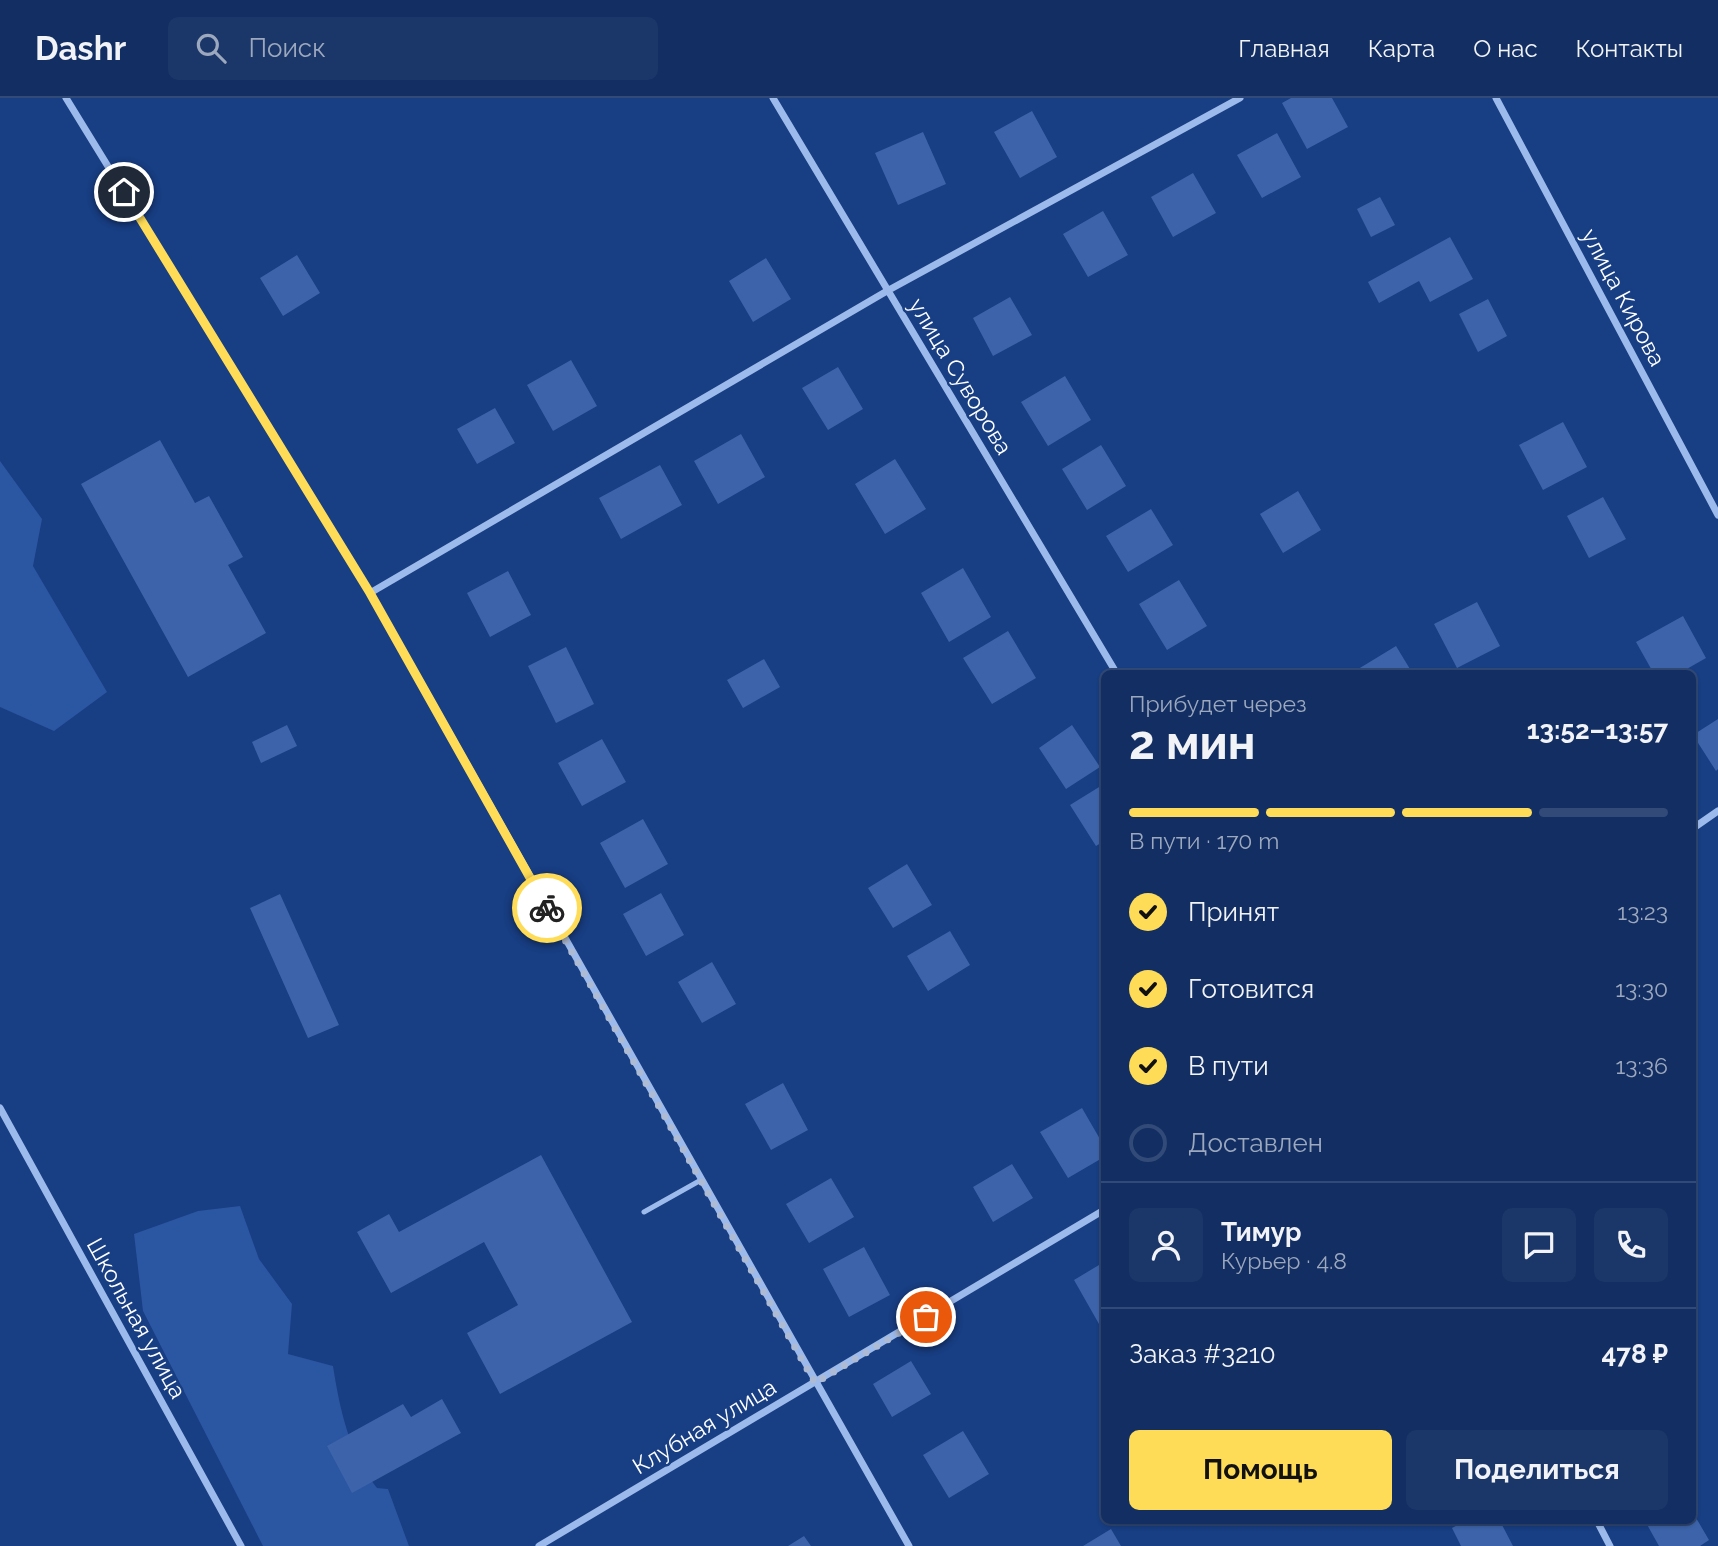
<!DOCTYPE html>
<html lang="ru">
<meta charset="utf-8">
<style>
:root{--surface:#122e62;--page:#1b3668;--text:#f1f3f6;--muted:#9ca8be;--line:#314a77;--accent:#ffdc57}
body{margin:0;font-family:Raleway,sans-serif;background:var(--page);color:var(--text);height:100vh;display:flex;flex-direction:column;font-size:26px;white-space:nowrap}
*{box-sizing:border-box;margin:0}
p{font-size:23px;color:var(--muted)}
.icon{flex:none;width:38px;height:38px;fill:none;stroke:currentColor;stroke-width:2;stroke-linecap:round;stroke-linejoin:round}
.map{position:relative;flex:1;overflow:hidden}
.side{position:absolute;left:1101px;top:572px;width:595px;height:854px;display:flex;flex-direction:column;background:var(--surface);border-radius:10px;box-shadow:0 2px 5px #0004,0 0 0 2px var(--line)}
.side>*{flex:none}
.pin{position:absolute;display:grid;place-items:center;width:60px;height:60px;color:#fff;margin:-30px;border:4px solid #fff;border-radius:50%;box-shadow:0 2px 7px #0007}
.courier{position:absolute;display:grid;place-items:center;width:70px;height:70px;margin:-35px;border:5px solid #ffdc57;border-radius:50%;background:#fff;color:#222;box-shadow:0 2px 9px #0007}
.summary em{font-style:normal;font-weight:700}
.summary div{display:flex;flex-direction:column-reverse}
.summary{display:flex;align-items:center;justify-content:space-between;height:119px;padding:0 28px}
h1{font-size:46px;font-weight:700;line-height:52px}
.bar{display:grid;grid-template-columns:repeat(4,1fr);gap:10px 7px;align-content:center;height:84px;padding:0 28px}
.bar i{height:9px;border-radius:5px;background:var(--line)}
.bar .on{background:var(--accent)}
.bar p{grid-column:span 4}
.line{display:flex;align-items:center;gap:18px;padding:0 28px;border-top:2px solid var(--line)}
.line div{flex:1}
.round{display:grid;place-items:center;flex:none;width:74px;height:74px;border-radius:10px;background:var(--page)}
ol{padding:0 28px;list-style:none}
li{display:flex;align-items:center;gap:21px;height:77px}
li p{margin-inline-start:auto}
li .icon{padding:7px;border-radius:50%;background:var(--accent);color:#111;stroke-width:4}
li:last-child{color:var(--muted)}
li i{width:38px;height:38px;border:4px solid var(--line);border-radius:50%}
.action{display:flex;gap:14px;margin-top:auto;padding:14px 28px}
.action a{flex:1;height:80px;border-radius:10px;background:var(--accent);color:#111;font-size:28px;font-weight:700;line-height:80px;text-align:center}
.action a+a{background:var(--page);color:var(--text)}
header{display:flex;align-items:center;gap:42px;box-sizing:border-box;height:98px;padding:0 35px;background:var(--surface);border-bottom:2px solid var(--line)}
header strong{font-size:33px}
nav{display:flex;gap:38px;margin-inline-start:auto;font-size:24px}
.search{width:490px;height:63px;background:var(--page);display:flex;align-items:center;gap:18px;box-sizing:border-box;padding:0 24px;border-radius:10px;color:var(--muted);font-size:26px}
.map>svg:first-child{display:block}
.green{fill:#2b56a2}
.building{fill:#3d64aa}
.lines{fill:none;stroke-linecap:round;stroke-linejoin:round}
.lane{stroke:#9cbaec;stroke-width:5}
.street{stroke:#9cbaec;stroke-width:7}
.done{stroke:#aebbd4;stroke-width:7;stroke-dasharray:0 12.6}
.route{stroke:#ffdc57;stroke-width:9}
.labels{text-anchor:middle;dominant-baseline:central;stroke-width:5;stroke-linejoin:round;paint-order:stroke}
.street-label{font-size:23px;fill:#fff;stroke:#183e83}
</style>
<header>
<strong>Dashr</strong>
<div class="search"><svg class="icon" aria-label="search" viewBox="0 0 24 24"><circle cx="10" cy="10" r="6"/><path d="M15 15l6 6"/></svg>Поиск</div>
<nav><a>Главная</a><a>Карта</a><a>О нас</a><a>Контакты</a></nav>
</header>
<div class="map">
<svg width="1718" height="1448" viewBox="0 0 1718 1448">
<rect width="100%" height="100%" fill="#183e83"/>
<!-- green -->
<path class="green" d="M 0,363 L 42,421 L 33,468 L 107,594 L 54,633 L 0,609 Z
M 240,1108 L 259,1161 L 292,1206 L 288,1256 L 333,1268 C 340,1312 349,1355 377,1390 L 388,1391 L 409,1448 L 263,1448 L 143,1213 L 134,1136 L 198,1113 Z"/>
<!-- building -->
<path class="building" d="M 1291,0 L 1332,0 L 1348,29 L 1307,51 L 1282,5 Z
M 1032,13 L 1057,59 L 1020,80 L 994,34 Z
M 923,34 L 946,86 L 898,107 L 875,55 Z
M 1277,35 L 1301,79 L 1262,100 L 1237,57 Z
M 1193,75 L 1216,115 L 1173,139 L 1151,99 Z
M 1380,99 L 1395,127 L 1371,139 L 1357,111 Z
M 1103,113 L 1128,157 L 1088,179 L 1063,136 Z
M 1450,139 L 1473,181 L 1430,204 L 1419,183 L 1379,205 L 1368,184 Z
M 297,157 L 320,195 L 283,218 L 260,180 Z
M 766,160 L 791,201 L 753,224 L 729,183 Z
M 1010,199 L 1032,237 L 993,258 L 973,220 Z
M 1488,201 L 1507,238 L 1478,254 L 1459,216 Z
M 571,262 L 597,308 L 553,333 L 527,287 Z
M 838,269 L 863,311 L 828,332 L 802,290 Z
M 1065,278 L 1091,322 L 1048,348 L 1021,304 Z
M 495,310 L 515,345 L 477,366 L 457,331 Z
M 1563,324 L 1587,369 L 1543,392 L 1519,347 Z
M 741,336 L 765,379 L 718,406 L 694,363 Z
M 160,342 L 195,405 L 209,398 L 243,459 L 228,467 L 266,535 L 188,579 L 81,386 Z
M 1101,347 L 1126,388 L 1087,412 L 1062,371 Z
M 895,361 L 926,411 L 885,436 L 855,386 Z
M 660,367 L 682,407 L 621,441 L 599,400 Z
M 1298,393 L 1321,432 L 1283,455 L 1260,416 Z
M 1603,399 L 1626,441 L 1589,460 L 1567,418 Z
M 1151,411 L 1173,447 L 1128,474 L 1106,438 Z
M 963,470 L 991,519 L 949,544 L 921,495 Z
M 508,473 L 531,517 L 490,539 L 467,495 Z
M 1179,482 L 1207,528 L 1167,552 L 1139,506 Z
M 1477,504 L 1500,548 L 1457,570 L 1434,526 Z
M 1683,518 L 1706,560 L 1678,576 L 1654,576 L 1636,544 Z
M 1008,533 L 1036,580 L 992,606 L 963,560 Z
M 1396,548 L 1413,576 L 1350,576 Z
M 566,549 L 594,606 L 556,625 L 528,568 Z
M 764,561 L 780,589 L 743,610 L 727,582 Z
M 1718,621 L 1718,671 L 1716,673 L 1693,637 Z
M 287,627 L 297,648 L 261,665 L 252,644 Z
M 1072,627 L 1100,669 L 1066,691 L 1039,650 Z
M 602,641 L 626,684 L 582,708 L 558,665 Z
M 1104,686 L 1104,743 L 1096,748 L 1070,707 Z
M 643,721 L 668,766 L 625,790 L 600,745 Z
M 907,766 L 932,807 L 893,830 L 868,790 Z
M 661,795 L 684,837 L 646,858 L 623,816 Z
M 280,796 L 339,927 L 308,940 L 250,810 Z
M 950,833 L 970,867 L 928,893 L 907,858 Z
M 712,864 L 736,906 L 702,925 L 678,884 Z
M 783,985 L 808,1032 L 771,1052 L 745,1006 Z
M 1082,1010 L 1104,1048 L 1104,1059 L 1068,1080 L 1040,1034 Z
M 541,1057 L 632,1224 L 500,1296 L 467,1235 L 518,1207 L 484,1144 L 391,1195 L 357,1134 L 389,1116 L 399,1134 Z
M 1012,1066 L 1033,1100 L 993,1124 L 973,1089 Z
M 831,1080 L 854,1119 L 809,1145 L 786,1106 Z
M 864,1149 L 890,1197 L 849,1219 L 823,1171 Z
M 1104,1164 L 1104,1223 L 1099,1226 L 1074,1182 Z
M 911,1263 L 931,1296 L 892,1319 L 873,1286 Z
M 442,1301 L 461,1335 L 352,1395 L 327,1348 L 403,1306 L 411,1319 Z
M 963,1333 L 989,1376 L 949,1400 L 923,1357 Z
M 1692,1413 L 1709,1442 L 1700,1448 L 1659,1448 L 1645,1423 L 1692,1423 Z
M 1465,1423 L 1500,1423 L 1513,1448 L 1461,1448 L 1452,1430 Z
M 1111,1431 L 1121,1448 L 1083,1448 Z
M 804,1438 L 811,1448 L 788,1448 Z"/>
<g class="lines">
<!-- lane -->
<path class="lane" d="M 644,1114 L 701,1082"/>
<!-- street -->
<path class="street" d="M 66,0 L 370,495 L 909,1448
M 773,0 L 1117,576
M 1496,0 L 1718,417
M 370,495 L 887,193 L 1240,0
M 1692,731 L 1718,713
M 0,1010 L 241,1448
M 1597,1423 L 1610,1448
M 539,1448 L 1104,1112"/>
</g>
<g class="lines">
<!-- done -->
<path class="done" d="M 547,810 L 815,1285 L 926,1219"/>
<!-- route -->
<path class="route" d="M 124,94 L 370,495 L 547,810"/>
</g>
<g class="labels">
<!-- street labels -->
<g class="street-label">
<text transform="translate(1624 199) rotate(62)">улица Кирова</text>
<text transform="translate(961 278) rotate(59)">улица Суворова</text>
<text transform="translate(137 1220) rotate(61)">Школьная улица</text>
<text transform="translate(704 1328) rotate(-31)">Клубная улица</text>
</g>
</g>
</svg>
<div class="pin" style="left:926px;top:1219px;background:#ea580c"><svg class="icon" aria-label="bag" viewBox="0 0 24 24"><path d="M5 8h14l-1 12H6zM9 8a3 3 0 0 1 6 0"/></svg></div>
<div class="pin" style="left:124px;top:94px;background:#1f2937"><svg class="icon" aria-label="home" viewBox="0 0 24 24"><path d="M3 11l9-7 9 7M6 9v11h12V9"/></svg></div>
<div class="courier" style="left:547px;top:810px"><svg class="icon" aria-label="bike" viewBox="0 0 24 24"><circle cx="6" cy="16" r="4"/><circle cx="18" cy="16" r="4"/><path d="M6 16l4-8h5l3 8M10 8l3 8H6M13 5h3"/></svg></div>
<section class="side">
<div class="summary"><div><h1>2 мин</h1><p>Прибудет через</p></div><em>13:52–13:57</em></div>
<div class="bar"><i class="on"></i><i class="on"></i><i class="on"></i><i></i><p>В пути · 170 m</p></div>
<ol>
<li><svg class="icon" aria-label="check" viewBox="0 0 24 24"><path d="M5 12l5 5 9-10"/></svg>Принят<p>13:23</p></li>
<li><svg class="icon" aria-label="check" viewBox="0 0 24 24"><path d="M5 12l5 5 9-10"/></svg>Готовится<p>13:30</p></li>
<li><svg class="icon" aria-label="check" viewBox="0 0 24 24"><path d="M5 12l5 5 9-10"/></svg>В пути<p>13:36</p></li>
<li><i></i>Доставлен</li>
</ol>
<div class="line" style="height:126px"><a class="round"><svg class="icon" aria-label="person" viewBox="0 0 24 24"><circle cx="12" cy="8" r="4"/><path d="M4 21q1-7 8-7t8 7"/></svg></a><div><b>Тимур</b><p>Курьер · 4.8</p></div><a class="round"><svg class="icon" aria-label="chat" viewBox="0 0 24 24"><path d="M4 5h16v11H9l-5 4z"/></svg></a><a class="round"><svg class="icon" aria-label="phone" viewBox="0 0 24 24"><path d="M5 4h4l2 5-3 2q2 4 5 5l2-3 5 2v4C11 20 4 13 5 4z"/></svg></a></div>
<div class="line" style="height:91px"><div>Заказ #3210</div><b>478 ₽</b></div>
<div class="action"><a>Помощь</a><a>Поделиться</a></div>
</section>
</div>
